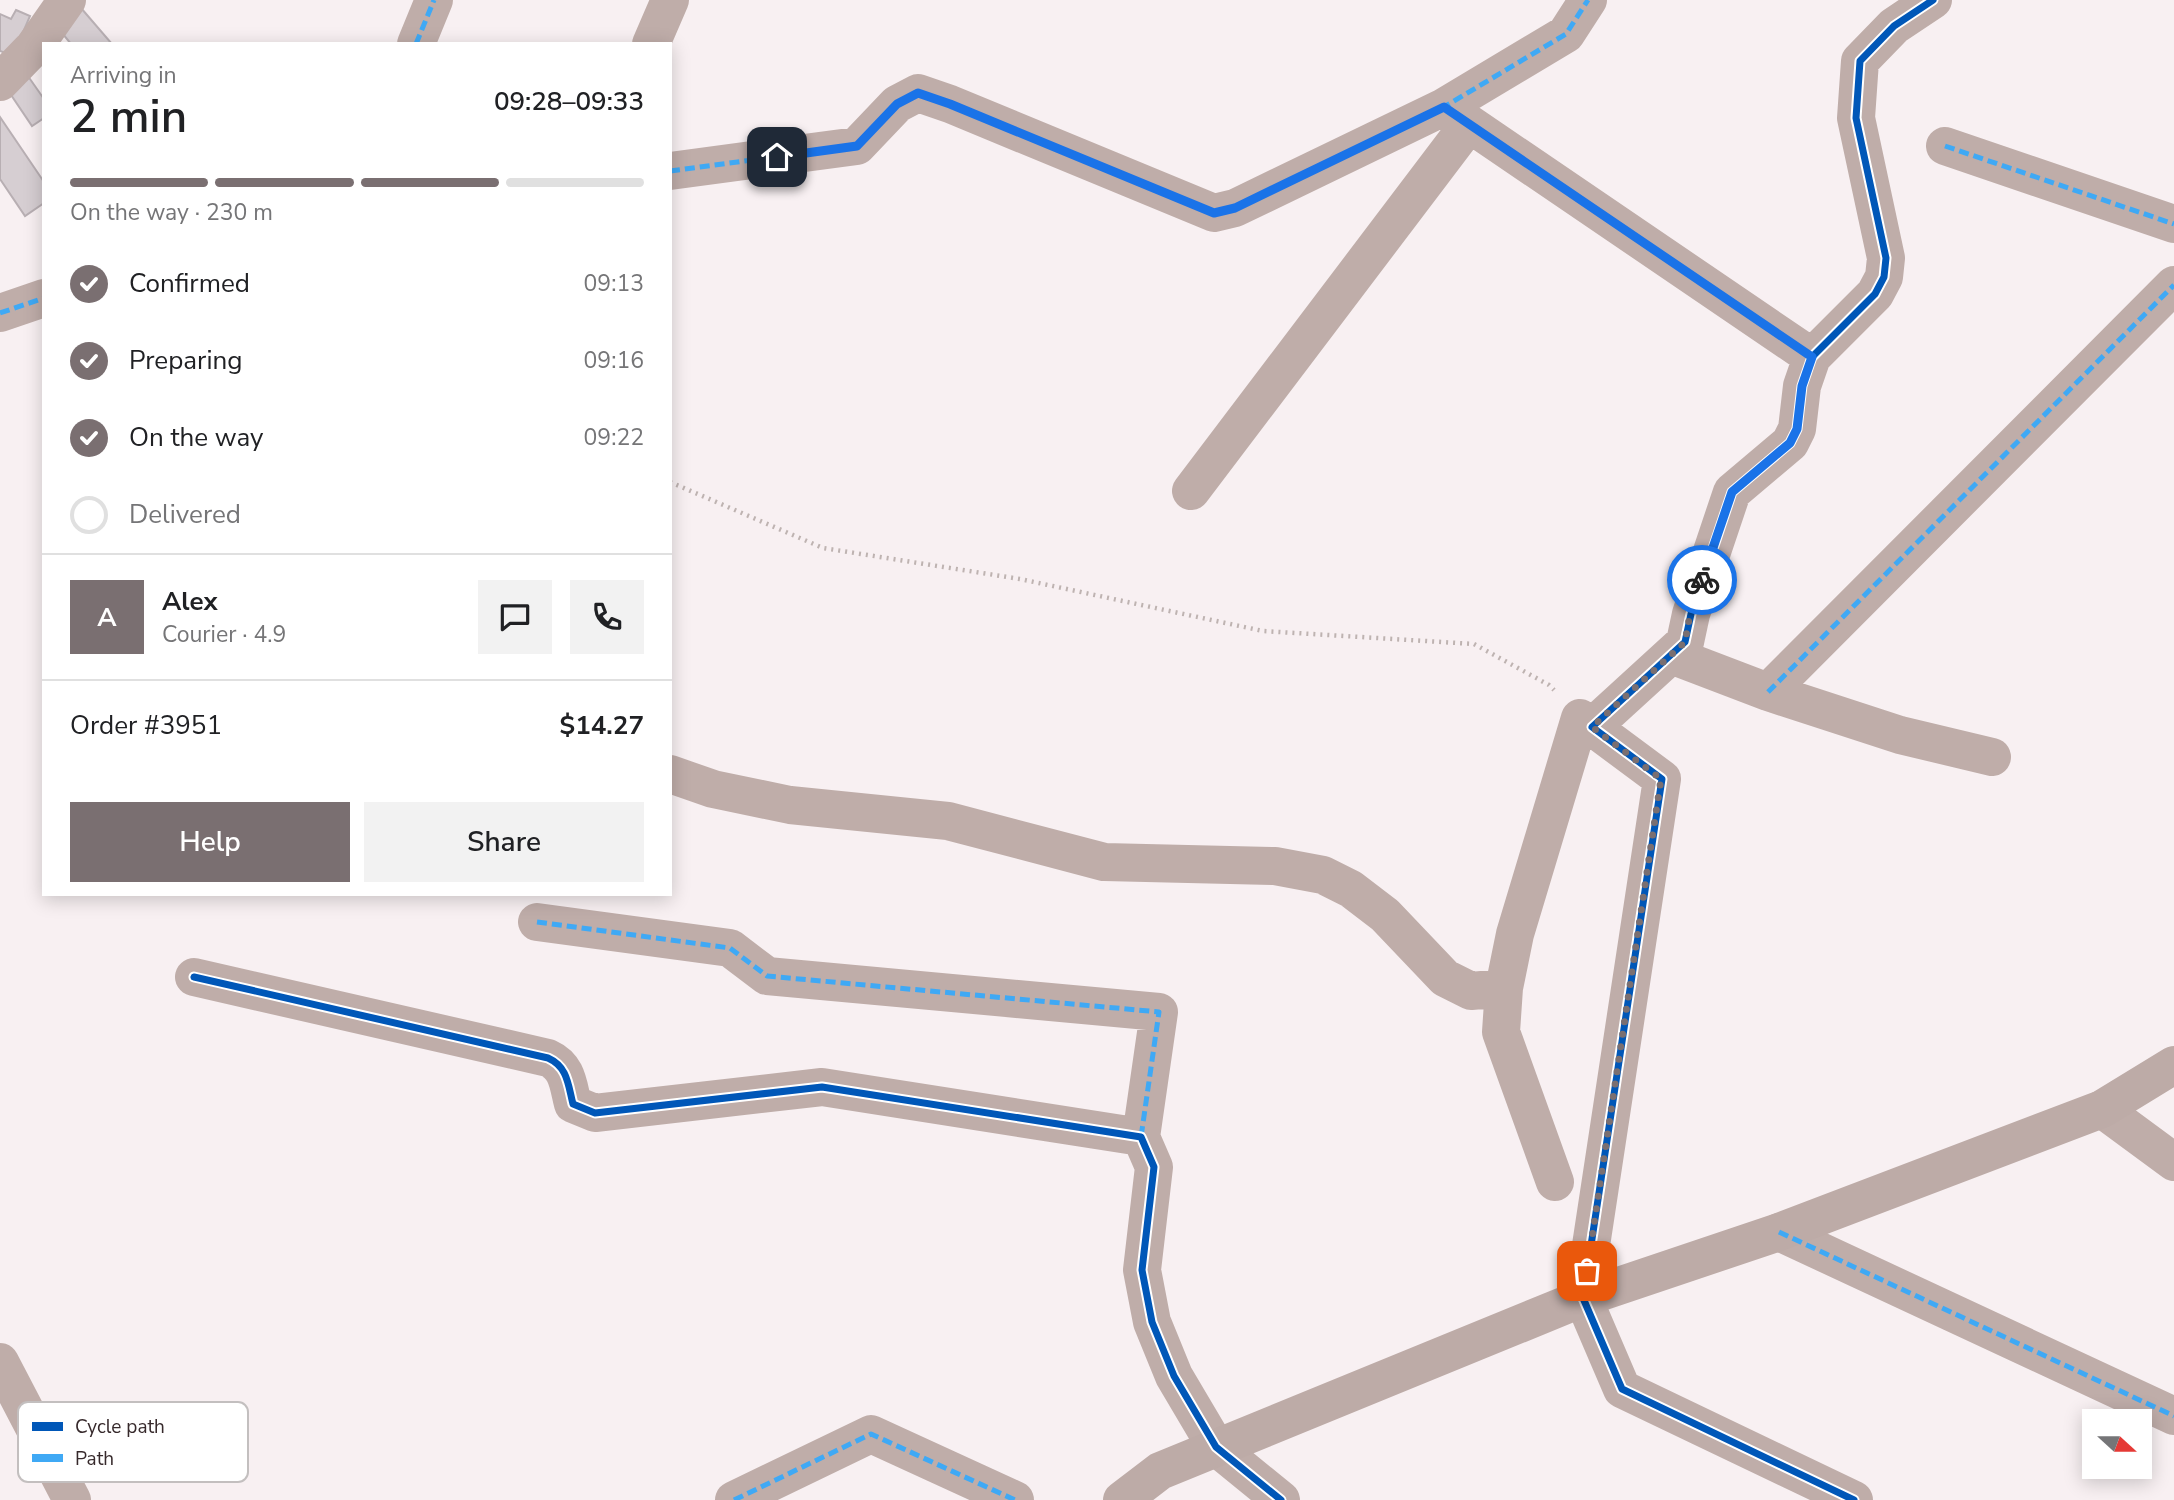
<!DOCTYPE html>
<meta charset="utf-8">
<style>
:root{--surface:#fff;--page:#f2f2f2;--text:#202124;--muted:#757577;--line:#e0e0e0;--accent:#7a6f71}
body{margin:0;font-family:"Nunito Sans",sans-serif;background:var(--page);color:var(--text);height:100vh;display:flex;flex-direction:column;font-size:26px;white-space:nowrap}
*{box-sizing:border-box;margin:0}
p{font-size:23px;color:var(--muted)}
.icon{flex:none;width:38px;height:38px;fill:none;stroke:currentColor;stroke-width:2;stroke-linecap:round;stroke-linejoin:round}
.map{position:relative;flex:1;overflow:hidden}
.side{position:absolute;left:42px;top:42px;width:630px;height:854px;display:flex;flex-direction:column;background:var(--surface);border-radius:0px;box-shadow:0 4px 18px #0003}
.side>*{flex:none}
.needle{width:46px;rotate:111deg}
.controls{position:absolute;left:2082px;top:1409px;display:grid;gap:14px}
.controls a{display:grid;place-items:center;width:70px;height:70px;border-radius:0px;background:var(--surface);box-shadow:0 4px 18px #0003;font-size:35px}
.pin{position:absolute;display:grid;place-items:center;width:60px;height:60px;color:#fff;margin:-30px;border-radius:14px;box-shadow:0 4px 10px #0006}
.courier{position:absolute;display:grid;place-items:center;width:70px;height:70px;margin:-35px;border:5px solid #1a73e8;border-radius:50%;background:#fff;color:#222;box-shadow:0 2px 9px #0007}
.headline em{font-style:normal;font-weight:600}
.headline div{display:flex;flex-direction:column-reverse}
.headline{display:flex;align-items:center;justify-content:space-between;height:119px;padding:0 28px}
h1{font-size:46px;font-weight:600;line-height:52px}
.bar{display:grid;grid-template-columns:repeat(4,1fr);gap:10px 7px;align-content:center;height:84px;padding:0 28px}
.bar i{height:9px;border-radius:5px;background:var(--line)}
.bar .active{background:var(--accent)}
.bar p{grid-column:span 4}
.line{display:flex;align-items:center;gap:18px;padding:0 28px;border-top:2px solid var(--line)}
.line div{flex:1}
.round{display:grid;place-items:center;flex:none;width:74px;height:74px;border-radius:0px;background:var(--page)}
ol{padding:0 28px;list-style:none}
li{display:flex;align-items:center;gap:21px;height:77px}
li p{margin-inline-start:auto}
li .icon{padding:7px;border-radius:50%;background:var(--accent);color:#fff;stroke-width:4}
li:last-child{color:var(--muted)}
li i{width:38px;height:38px;border:4px solid var(--line);border-radius:50%}
.cta{display:flex;gap:14px;margin-top:auto;padding:14px 28px}
.cta a{flex:1;height:80px;border-radius:0px;background:var(--accent);color:#fff;font-size:28px;font-weight:600;line-height:80px;text-align:center}
.cta a+a{background:var(--page);color:var(--text)}
.map>svg:first-child{display:block}
.building{fill:#d6ced2;stroke:#b8afb3;stroke-width:2}
.lines{fill:none;stroke-linecap:round;stroke-linejoin:round}
.path{stroke:#beb3b1;stroke-width:4.5;stroke-dasharray:2 5;stroke-linecap:butt}
.street{stroke:#bfada9;stroke-width:38}
.secondary{stroke:#bdaba7;stroke-width:38}
.quiet{stroke:#3fa9f5;stroke-width:5;stroke-dasharray:10 5;stroke-linecap:butt}
.cycleway-casing{stroke:#fff;stroke-width:11}
.cycleway{stroke:#0057b8;stroke-width:7}
.done{stroke:#7a6f71;stroke-width:7;stroke-dasharray:0 12.6}
.route{stroke:#1a73e8;stroke-width:9}
.key{fill:#fff;stroke:#c3bfbf;stroke-width:2}
.key-label{font-size:19px;fill:#36292b}
</style>
<div class="map">
<svg width="2174" height="1500" viewBox="0 0 2174 1500">
<rect width="100%" height="100%" fill="#f8f0f2"/>
<!-- building -->
<path class="building" d="M 81,8 L 112,44 L 71,44 L 58,28 Z
M 16,10 L 30,16 L 13,56 L 0,51 L 0,14 L 11,19 Z
M 23,69 L 44,99 L 44,118 L 32,126 L 3,83 Z
M 0,117 L 44,182 L 44,203 L 25,216 L 0,179 Z"/>
<g class="lines">
<!-- path -->
<path class="path" d="M 670,482 L 823,548 L 1020,579 L 1263,631 L 1474,644 L 1549,685 L 1554,690"/>
<!-- street -->
<path class="street" d="M 416,44 L 434,0
M 651,44 L 670,0
M 0,82 L 34,47 L 67,0
M 1449,110 L 1812,357
M 1945,146 L 2174,224
M 670,171 L 857,146 L 897,104 L 918,93 L 950,104 L 1214,213 L 1235,208 L 1444,107 L 1566,34 L 1588,0
M 0,313 L 44,298
M 1191,491 L 1469,124
M 1671,655 L 1768,692 L 1900,735 L 1992,757
M 1768,692 L 2174,285
M 670,774 L 713,789 L 790,805 L 948,821 L 1104,862 L 1275,866 L 1323,875 L 1351,889 L 1385,915 L 1445,978 L 1471,991 L 1504,988
M 537,922 L 730,948 L 767,976 L 1159,1012 L 1141,1137
M 194,977 L 548,1058 C 568,1067 568,1085 573,1104 L 595,1113 L 822,1087 L 1141,1137 L 1154,1167 L 1142,1270 L 1152,1322 L 1174,1376 L 1216,1447 L 1281,1500
M 2102,1109 L 2174,1162
M 1555,1182 L 1501,1032 L 1504,988 L 1515,934 L 1580,718
M 1779,1232 L 2174,1416
M 0,1362 L 72,1500
M 734,1500 L 871,1434 L 1015,1500
M 1854,1500 L 1622,1389 L 1583,1298 L 1662,779 L 1592,727 L 1685,642 L 1691,614 L 1732,492 L 1790,443 L 1797,429 L 1802,386 L 1812,357 L 1875,294 L 1884,277 L 1886,258 L 1856,118 L 1860,61 L 1894,26 L 1933,0"/>
<!-- secondary -->
<path class="secondary" d="M 1122,1500 L 1160,1471 L 1583,1298 L 1779,1232 L 2102,1109 L 2174,1065"/>
<!-- quiet -->
<path class="quiet" d="M 416,44 L 434,0
M 1444,107 L 1812,357
M 1945,146 L 2174,224
M 670,171 L 857,146 L 897,104 L 918,93 L 950,104 L 1214,213 L 1235,208 L 1444,107 L 1566,34 L 1588,0
M 0,313 L 44,298
M 1768,692 L 2174,285
M 537,922 L 730,948 L 767,976 L 1159,1012 L 1141,1137
M 1779,1232 L 2174,1416
M 734,1500 L 871,1434 L 1015,1500"/>
<!-- cycleway casing -->
<g class="cycleway-casing">
<path id="cycleway" d="M 194,977 L 548,1058 C 568,1067 568,1085 573,1104 L 595,1113 L 822,1087 L 1141,1137 L 1154,1167 L 1142,1270 L 1152,1322 L 1174,1376 L 1216,1447 L 1281,1500
M 1854,1500 L 1622,1389 L 1583,1298 L 1662,779 L 1592,727 L 1685,642 L 1691,614 L 1732,492 L 1790,443 L 1797,429 L 1802,386 L 1812,357 L 1875,294 L 1884,277 L 1886,258 L 1856,118 L 1860,61 L 1894,26 L 1933,0"/>
</g>
<!-- cycleway -->
<use href="#cycleway" class="cycleway"/>
</g>
<g class="lines">
<!-- done -->
<path class="done" d="M 1587,1271 L 1661,779 L 1592,727 L 1685,642 L 1690,614 L 1702,580"/>
<!-- route -->
<path class="route" d="M 777,157 L 857,146 L 897,104 L 918,93 L 950,104 L 1214,213 L 1235,208 L 1444,107 L 1812,357 L 1802,386 L 1797,429 L 1790,443 L 1732,492 L 1702,580"/>
</g>
<!-- legend -->
<rect x="18" y="1402" width="230" height="80" rx="10" class="key"/>
<rect x="32" y="1422" width="31" height="9" fill="#0057b8"/>
<rect x="32" y="1454" width="31" height="8" fill="#3fa9f5"/>
<g class="key-label">
<text x="75" y="1433">Cycle path</text>
<text x="75" y="1465">Path</text>
</g>
</svg>
<div class="controls">
<a><svg class="needle" viewBox="-14 -14 28 28"><path d="M0-13l5 13h-10z" fill="#e53935"/><path d="M0 13l5-13h-10z" fill="#757577"/></svg></a>
</div>
<div class="pin" style="left:1587px;top:1271px;background:#ea580c"><svg class="icon" aria-label="bag" viewBox="0 0 24 24"><path d="M5 8h14l-1 12H6zM9 8a3 3 0 0 1 6 0"/></svg></div>
<div class="pin" style="left:777px;top:157px;background:#1f2937"><svg class="icon" aria-label="home" viewBox="0 0 24 24"><path d="M3 11l9-7 9 7M6 9v11h12V9"/></svg></div>
<div class="courier" style="left:1702px;top:580px"><svg class="icon" aria-label="bike" viewBox="0 0 24 24"><circle cx="6" cy="16" r="4"/><circle cx="18" cy="16" r="4"/><path d="M6 16l4-8h5l3 8M10 8l3 8H6M13 5h3"/></svg></div>
<section class="side">
<div class="headline"><div><h1>2 min</h1><p>Arriving in</p></div><em>09:28–09:33</em></div>
<div class="bar"><i class="active"></i><i class="active"></i><i class="active"></i><i></i><p>On the way · 230 m</p></div>
<ol>
<li><svg class="icon" aria-label="check" viewBox="0 0 24 24"><path d="M5 12l5 5 9-10"/></svg>Confirmed<p>09:13</p></li>
<li><svg class="icon" aria-label="check" viewBox="0 0 24 24"><path d="M5 12l5 5 9-10"/></svg>Preparing<p>09:16</p></li>
<li><svg class="icon" aria-label="check" viewBox="0 0 24 24"><path d="M5 12l5 5 9-10"/></svg>On the way<p>09:22</p></li>
<li><i></i>Delivered</li>
</ol>
<div class="line" style="height:126px"><b class="round" style="background:var(--accent);color:#fff">A</b><div><b>Alex</b><p>Courier · 4.9</p></div><a class="round"><svg class="icon" aria-label="chat" viewBox="0 0 24 24"><path d="M4 5h16v11H9l-5 4z"/></svg></a><a class="round"><svg class="icon" aria-label="phone" viewBox="0 0 24 24"><path d="M5 4h4l2 5-3 2q2 4 5 5l2-3 5 2v4C11 20 4 13 5 4z"/></svg></a></div>
<div class="line" style="height:91px"><div>Order #3951</div><b>$14.27</b></div>
<div class="cta"><a>Help</a><a>Share</a></div>
</section>
</div>
